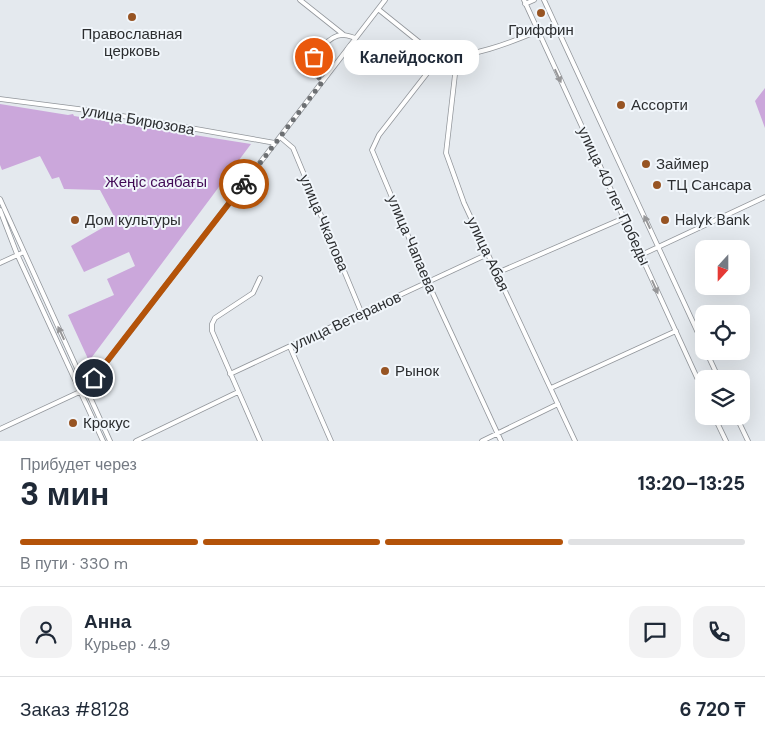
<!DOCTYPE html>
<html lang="ru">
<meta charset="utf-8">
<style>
:root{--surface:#fff;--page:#f2f2f3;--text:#1f2937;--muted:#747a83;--line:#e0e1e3;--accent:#b45309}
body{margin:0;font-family:"DM Sans",sans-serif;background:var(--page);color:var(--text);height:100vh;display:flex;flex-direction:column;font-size:19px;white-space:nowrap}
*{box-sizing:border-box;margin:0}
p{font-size:16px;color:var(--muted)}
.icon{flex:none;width:28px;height:28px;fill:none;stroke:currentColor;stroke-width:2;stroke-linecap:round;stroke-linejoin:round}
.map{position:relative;height:441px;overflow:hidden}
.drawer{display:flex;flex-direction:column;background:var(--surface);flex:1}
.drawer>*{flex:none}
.needle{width:32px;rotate:201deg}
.fabs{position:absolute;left:695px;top:240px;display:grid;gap:10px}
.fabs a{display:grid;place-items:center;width:55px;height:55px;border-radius:10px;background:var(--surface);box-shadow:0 5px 20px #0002;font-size:25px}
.pin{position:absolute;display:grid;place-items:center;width:42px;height:42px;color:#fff;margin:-21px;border:2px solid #fff;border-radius:50%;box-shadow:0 1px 5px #0007}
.courier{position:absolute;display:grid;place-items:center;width:50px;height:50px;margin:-25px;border:4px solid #b45309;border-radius:50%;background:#fff;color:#222;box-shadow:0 1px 6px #0007}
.bubble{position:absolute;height:35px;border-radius:15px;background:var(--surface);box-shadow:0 5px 20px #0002;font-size:16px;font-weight:800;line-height:35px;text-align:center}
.headline em{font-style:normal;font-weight:800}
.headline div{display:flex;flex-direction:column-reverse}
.headline{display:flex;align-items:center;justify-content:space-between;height:85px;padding:0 20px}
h1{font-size:32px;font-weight:800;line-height:38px}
.bar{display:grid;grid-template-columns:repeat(4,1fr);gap:8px 5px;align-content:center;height:60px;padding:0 20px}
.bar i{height:6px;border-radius:4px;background:var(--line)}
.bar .active{background:var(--accent)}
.bar p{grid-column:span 4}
.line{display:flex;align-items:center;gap:12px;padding:0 20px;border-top:1px solid var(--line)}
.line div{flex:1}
.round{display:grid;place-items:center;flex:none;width:52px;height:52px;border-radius:15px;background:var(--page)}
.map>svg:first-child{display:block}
.green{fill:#cba7db}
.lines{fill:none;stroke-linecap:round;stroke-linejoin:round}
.street-casing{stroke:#92969b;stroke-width:5.5}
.street{stroke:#fff;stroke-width:4}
.oneway{fill:#969698}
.done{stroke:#6c6f72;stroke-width:5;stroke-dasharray:0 9}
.route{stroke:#b45309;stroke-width:6}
.poi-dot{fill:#975423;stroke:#f1f6fb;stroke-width:2}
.labels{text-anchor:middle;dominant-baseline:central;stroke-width:4;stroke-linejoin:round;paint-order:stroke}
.poi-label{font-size:15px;fill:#2c2e30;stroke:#f1f6fb;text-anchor:start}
.street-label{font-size:15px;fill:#2c2e30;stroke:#f1f6fb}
.park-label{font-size:15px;fill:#420b56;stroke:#f1f6fb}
</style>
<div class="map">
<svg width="765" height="441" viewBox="0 0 765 441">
<rect width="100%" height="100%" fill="#e4e9ee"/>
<!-- green -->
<path class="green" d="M 765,88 L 765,128 L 755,101 Z
M 0,104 L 68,115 L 73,114 L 74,116 L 251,144 L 89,361 L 68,315 L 114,295 L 107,279 L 135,266 L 129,252 L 84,272 L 71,246 L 116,220 L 100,190 L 64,189 L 59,177 L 52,179 L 40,156 L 2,170 L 0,165 Z"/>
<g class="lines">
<!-- street casing -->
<g class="street-casing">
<path id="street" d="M 300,0 L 344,35
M 524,0 L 704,393
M 544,0 L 704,346
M 525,4 L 534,0
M 378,9 L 439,58 C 474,56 505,45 538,31
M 457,57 L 446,153 L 464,203 L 575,441
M 439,58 L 379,135 L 372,150 L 428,283 L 501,441
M 323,81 L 309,68 C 312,56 330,34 343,35 C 347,35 352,37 355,38
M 0,99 L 94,111 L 275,143
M 280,137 L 293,148 L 362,314
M 0,199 L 110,441
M 0,210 L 17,254 L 103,441
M 641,255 L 765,197
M 0,263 L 24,252
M 497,273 L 624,218
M 290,347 L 331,441
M 706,351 L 719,379
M 230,374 L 488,254
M 551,388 L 676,331
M 714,416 L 726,441
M 736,416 L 748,441
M 0,429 L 86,389 L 385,0
M 136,441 L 238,392
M 260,441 L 212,331 L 212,324 L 215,318 L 253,293 L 260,278
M 482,441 L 558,404"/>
</g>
<!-- street -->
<use href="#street" class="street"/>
</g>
<!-- one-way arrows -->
<defs><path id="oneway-solid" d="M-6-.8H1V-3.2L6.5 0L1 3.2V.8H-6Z" transform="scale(1.25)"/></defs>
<g class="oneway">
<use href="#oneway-solid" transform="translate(558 76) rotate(65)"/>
<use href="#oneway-solid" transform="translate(647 222) rotate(-115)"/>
<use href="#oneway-solid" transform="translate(655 287) rotate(66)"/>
<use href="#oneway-solid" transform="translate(61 333) rotate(-115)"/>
</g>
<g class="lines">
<!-- done -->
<path class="done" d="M 244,184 L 323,81 L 309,68 L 314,57"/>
<!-- route -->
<path class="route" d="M 94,378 L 244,184"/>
</g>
<!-- markers -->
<g class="poi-dot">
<circle cx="541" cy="13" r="5"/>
<circle cx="132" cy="17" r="5"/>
<circle cx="621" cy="105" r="5"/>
<circle cx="646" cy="164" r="5"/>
<circle cx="657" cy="185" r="5"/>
<circle cx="75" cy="220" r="5"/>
<circle cx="665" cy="220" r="5"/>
<circle cx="385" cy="371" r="5"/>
<circle cx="73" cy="423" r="5"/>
</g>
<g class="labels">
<!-- poi labels -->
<g class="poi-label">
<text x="541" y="30" text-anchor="middle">Гриффин</text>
<text x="132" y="34" text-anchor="middle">Православная<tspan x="132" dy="17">церковь</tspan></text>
<text x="631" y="105">Ассорти</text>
<text x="656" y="164">Займер</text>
<text x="667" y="185">ТЦ Сансара</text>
<text x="85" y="220">Дом культуры</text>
<text x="675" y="220">Halyk Bank</text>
<text x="395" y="371">Рынок</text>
<text x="83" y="423">Крокус</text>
</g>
<!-- street labels -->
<g class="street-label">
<text transform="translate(138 120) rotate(10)">улица Бирюзова</text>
<text transform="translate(614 196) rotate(65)">улица 40 лет Победы</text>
<text transform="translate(324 223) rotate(67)">улица Чкалова</text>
<text transform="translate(412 244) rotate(67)">улица Чапаева</text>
<text transform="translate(488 254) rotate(65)">улица Абая</text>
<text transform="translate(346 321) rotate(-25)">улица Ветеранов</text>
</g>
<!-- park labels -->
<g class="park-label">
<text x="156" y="182">Жеңіс саябағы</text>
</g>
</g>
</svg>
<div class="fabs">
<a><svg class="needle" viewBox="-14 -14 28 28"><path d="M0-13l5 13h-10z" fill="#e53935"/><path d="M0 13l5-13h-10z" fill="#747a83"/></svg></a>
<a><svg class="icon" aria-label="locate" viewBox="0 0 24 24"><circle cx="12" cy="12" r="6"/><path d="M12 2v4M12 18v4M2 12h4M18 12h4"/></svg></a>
<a><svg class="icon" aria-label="layers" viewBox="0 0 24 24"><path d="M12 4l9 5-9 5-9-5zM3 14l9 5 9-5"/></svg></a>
</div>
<div class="pin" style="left:314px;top:57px;background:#ea580c"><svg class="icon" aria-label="bag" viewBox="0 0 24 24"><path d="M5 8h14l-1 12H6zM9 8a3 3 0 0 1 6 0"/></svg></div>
<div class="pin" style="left:94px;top:378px;background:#1f2937"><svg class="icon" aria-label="home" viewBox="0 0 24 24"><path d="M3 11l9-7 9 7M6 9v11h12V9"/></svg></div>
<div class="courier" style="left:244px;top:184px"><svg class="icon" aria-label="bike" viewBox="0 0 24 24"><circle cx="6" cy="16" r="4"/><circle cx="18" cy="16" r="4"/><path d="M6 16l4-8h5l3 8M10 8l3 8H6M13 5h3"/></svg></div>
<div class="bubble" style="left:344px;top:40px;width:135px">Калейдоскоп</div>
</div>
<section class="drawer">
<div class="headline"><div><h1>3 мин</h1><p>Прибудет через</p></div><em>13:20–13:25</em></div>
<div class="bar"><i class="active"></i><i class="active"></i><i class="active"></i><i></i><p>В пути · 330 m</p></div>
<div class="line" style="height:90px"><a class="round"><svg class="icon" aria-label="person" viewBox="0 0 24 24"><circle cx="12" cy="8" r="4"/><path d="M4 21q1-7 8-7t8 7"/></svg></a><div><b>Анна</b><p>Курьер · 4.9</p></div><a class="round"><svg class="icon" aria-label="chat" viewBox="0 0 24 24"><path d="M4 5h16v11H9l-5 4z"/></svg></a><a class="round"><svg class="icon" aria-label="phone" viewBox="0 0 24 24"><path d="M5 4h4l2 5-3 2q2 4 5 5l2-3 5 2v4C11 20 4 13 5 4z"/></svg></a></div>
<div class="line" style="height:65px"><div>Заказ #8128</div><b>6 720 ₸</b></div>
</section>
